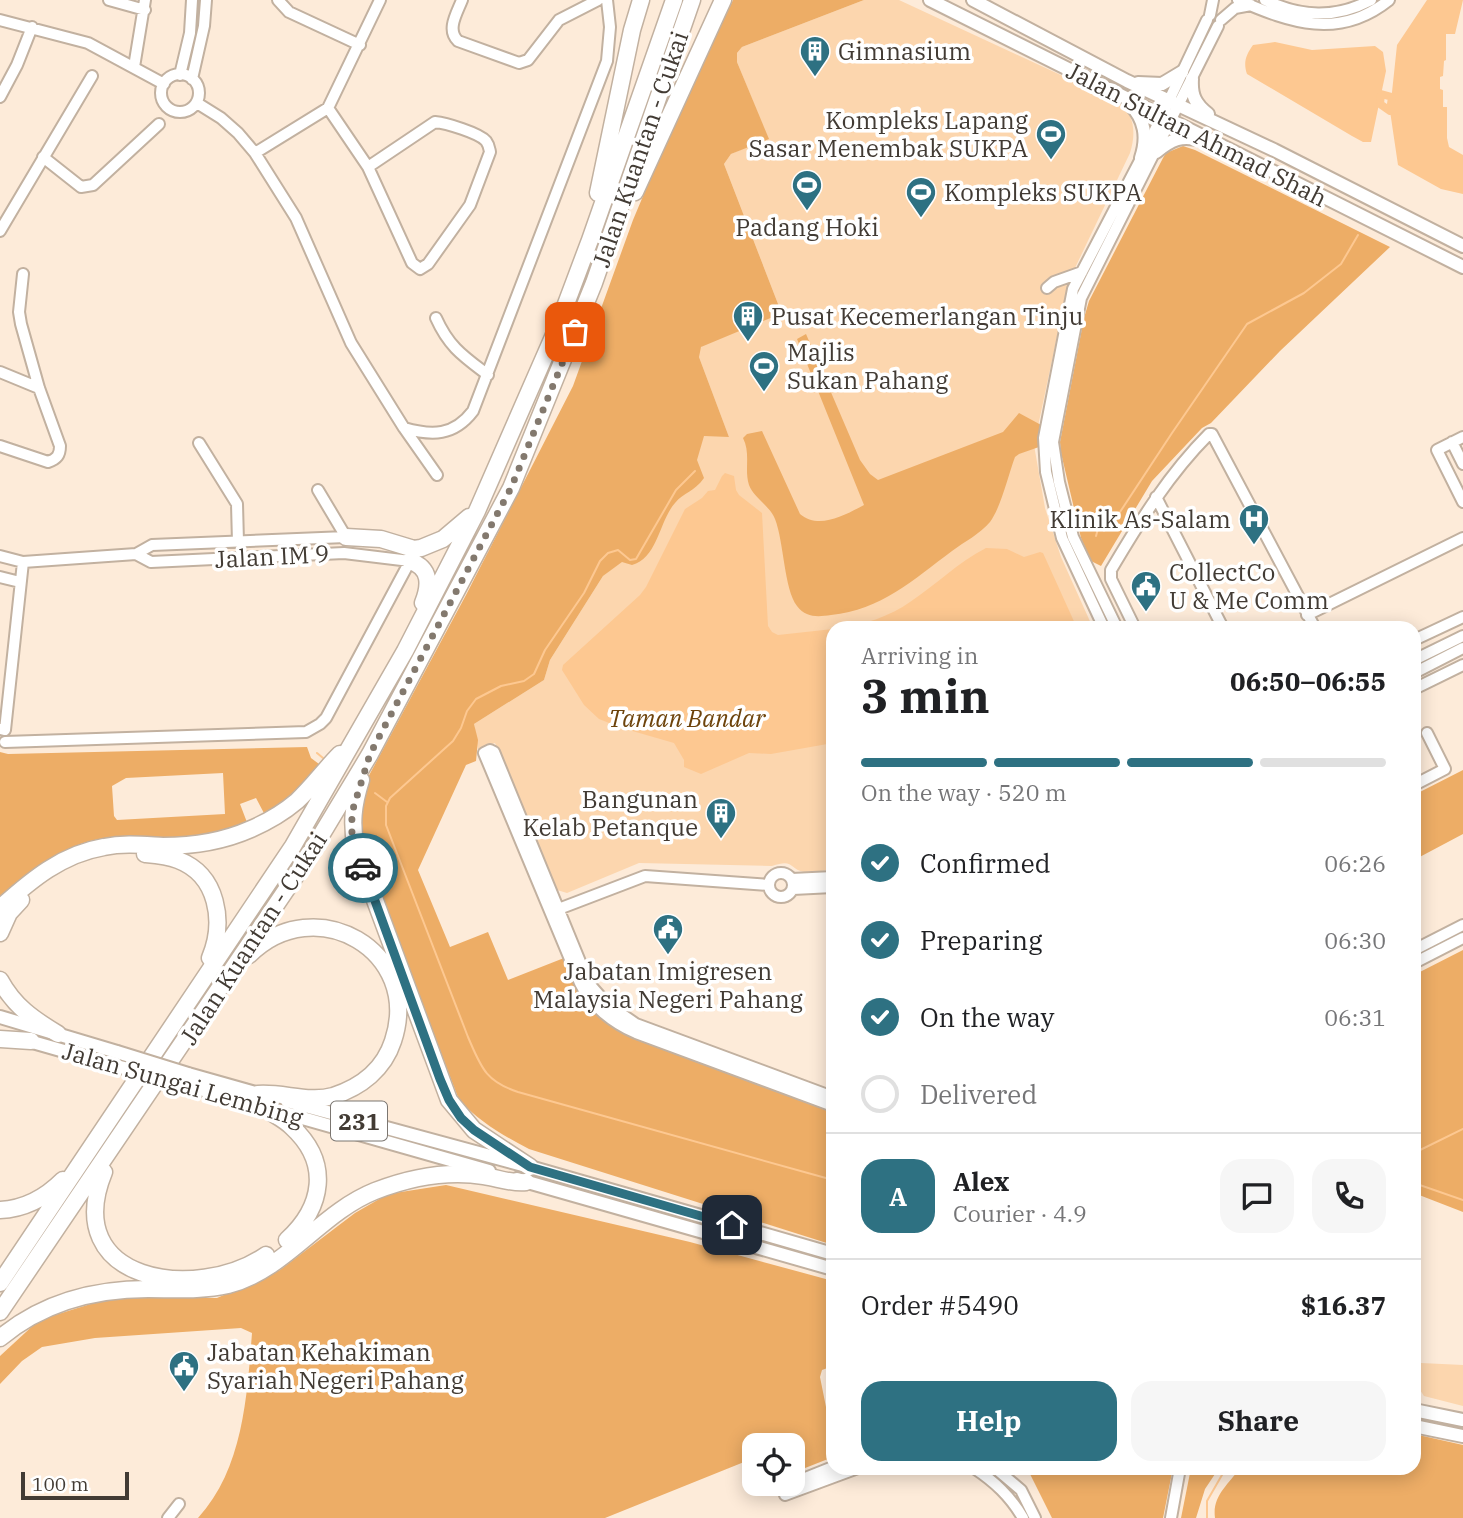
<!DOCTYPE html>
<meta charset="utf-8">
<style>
:root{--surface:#fff;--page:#f6f6f6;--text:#202124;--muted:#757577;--line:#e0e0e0;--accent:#2e7182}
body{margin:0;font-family:"IBM Plex Serif",serif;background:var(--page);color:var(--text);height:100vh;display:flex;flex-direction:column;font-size:26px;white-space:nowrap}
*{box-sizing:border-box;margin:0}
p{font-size:23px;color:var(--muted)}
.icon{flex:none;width:38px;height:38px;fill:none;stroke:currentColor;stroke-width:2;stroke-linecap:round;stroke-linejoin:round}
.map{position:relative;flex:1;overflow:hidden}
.sheet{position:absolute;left:826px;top:621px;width:595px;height:854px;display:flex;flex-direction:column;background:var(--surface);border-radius:21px;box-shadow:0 4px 18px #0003}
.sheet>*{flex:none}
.controls{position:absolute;left:742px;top:1433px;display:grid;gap:14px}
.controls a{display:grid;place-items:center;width:63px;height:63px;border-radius:14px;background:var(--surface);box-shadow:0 4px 18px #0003;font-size:35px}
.scale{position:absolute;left:21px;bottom:18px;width:108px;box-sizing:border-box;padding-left:7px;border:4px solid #423b34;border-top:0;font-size:19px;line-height:24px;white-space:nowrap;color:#423b34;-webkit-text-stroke:5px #fff;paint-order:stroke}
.pin{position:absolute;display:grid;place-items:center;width:60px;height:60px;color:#fff;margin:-30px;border-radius:14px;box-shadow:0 4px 10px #0006}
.courier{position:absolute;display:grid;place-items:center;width:70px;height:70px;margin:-35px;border:5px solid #2e7182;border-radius:50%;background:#fff;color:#222;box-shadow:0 2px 9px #0007}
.overview em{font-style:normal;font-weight:700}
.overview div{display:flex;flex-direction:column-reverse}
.overview{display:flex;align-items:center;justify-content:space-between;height:119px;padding:0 35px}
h1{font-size:46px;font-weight:700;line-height:52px}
.bar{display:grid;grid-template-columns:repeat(4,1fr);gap:10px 7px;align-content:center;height:84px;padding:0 35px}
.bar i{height:9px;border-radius:5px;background:var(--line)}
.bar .active{background:var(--accent)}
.bar p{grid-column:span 4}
.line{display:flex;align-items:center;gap:18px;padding:0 35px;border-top:2px solid var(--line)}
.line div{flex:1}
.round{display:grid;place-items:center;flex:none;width:74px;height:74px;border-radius:21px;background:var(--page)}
ol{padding:0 35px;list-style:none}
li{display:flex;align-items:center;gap:21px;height:77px}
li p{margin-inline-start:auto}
li .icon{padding:7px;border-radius:50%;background:var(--accent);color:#fff;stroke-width:4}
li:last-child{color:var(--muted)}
li i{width:38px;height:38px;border:4px solid var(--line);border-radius:50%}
.cta{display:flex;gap:14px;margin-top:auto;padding:14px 35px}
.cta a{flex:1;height:80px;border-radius:21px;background:var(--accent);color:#fff;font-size:28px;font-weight:700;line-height:80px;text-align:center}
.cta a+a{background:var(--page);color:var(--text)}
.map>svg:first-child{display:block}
.green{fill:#fcd6ae}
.forest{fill:#edad66;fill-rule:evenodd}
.water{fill:#fdc891}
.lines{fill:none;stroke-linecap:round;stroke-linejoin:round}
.stream{stroke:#fdc891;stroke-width:2}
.canal{stroke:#fdc891;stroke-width:8}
.minor-casing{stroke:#c2b1a0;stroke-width:14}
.major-casing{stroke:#c2b1a0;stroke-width:16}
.highway-casing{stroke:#c2b1a0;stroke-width:19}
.minor{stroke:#fff;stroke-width:10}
.major{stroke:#fff;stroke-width:12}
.highway{stroke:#fff;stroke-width:16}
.major-bridge-casing{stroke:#c2b1a0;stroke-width:16;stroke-linecap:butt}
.major-bridge{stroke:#fff;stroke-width:12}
.done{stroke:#83796e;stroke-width:7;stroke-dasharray:0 12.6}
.route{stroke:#2e7182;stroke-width:9}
.labels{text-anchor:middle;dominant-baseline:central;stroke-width:7;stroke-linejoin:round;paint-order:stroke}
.shield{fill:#fff;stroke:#7b7671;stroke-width:2}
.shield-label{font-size:23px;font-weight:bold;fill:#423b34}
.poi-label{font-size:24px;fill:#423b34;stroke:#fff;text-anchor:start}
.street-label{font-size:24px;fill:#423b34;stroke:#fff}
.park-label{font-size:24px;font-style:italic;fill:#6d430b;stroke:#fff}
</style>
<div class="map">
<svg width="1463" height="1518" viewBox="0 0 1463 1518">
<rect width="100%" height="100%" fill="#fdebd9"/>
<!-- green -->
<path class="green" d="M 864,0 L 899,0 L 1119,102 C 1135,115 1136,134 1130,153 L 1074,270 L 1067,290 L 1034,445 L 1045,508 L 1061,557 L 1093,628 L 833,628 L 833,869 C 825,870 812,873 804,872 C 789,869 794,858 772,866 L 639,863 L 567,893 L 557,890 L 495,743 L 478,750 L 474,724 L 544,680 L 550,660 L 603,576 L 622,561 L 700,427 L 729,437 L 699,357 L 699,350 L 703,345 L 780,309 L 724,164 L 731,154 L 768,138 L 737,62 L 737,53 L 742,47 Z
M 1421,1363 L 1463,1365 L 1463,1406 L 1424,1396 L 1420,1390 Z"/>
<!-- forest -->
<path class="forest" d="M 733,0 L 864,0 L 742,47 L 737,53 L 737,62 L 769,139 L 731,154 L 724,164 L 780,309 L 773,317 L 701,347 L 699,357 L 729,437 L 704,436 L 697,460 L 704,478 C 694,492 684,492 675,503 C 659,521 658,558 632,565 L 622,562 L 603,576 L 550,660 L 544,680 L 474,724 L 478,740 L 476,761 L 466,765 L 418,870 L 450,947 L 488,932 L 508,980 L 564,958 C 580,1000 587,1011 626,1035 L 833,1112 L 833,1245 L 529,1149 C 502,1135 480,1122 459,1100 L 358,836 L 366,781 L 466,595 L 573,386 L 633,220 L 667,139 Z
M 1183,146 L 1195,150 L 1390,247 L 1280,351 L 1211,423 L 1202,428 L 1152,481 L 1101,566 L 1091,561 L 1081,538 L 1061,453 L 1060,442 L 1084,318 L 1089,301 L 1163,158 L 1166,153 Z
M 806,334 L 860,460 L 870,474 L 878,480 L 1003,432 L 1019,413 L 1043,426 L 1039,447 L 1019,454 L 1015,457 C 1008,476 1001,507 990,522 C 980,534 964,542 952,551 C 913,580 881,610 831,615 C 818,617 806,618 797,606 C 784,589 784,542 775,519 C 770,506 754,498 749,485 C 744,469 751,454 743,438 L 747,434 L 762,431 L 800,514 C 819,530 845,515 864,505 L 797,339 Z
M 307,747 L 311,758 L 319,764 L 308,782 L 266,817 L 256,798 L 240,804 L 248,825 C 227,833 198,839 175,839 C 152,839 127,834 105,838 C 62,844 31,872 0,899 L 0,752 L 8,754 ZM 223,773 L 225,814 L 117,820 L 114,816 L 112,786 L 126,778 Z
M 1463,770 L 1463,834 L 1414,860 L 1414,795 Z
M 1463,950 L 1463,1212 L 1414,1193 L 1414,975 Z
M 446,1185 L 690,1242 L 833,1281 L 833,1366 L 822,1370 L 820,1377 L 833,1442 L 833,1457 L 795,1472 L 793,1446 L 754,1446 L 754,1458 L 605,1518 L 198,1518 C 243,1469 247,1397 252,1333 L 241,1328 L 95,1338 L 42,1347 L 22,1361 L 0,1384 L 0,1356 L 39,1320 L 110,1298 L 217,1298 L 280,1270 L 355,1213 L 388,1194 Z
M 1414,1434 L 1463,1445 L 1463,1518 L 1215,1518 C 1212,1496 1228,1485 1240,1468 L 1414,1468 Z
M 1027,1468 L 1173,1468 L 1163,1518 L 1052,1518 Z
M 1191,1468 L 1219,1468 L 1205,1489 L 1196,1518 L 1181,1518 Z"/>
<!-- water -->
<path class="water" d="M 1427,0 L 1463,0 L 1455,34 L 1446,34 L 1446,60 L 1444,61 L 1443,76 L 1440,77 L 1440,89 L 1443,90 L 1443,107 L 1447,107 L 1447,138 L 1449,147 L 1463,155 L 1463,194 L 1441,189 L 1398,165 L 1390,111 L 1397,45 Z
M 1275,42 L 1312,50 L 1375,46 L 1383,52 L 1386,71 L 1371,142 L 1363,142 L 1352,136 L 1247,74 C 1243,62 1246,55 1253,45 Z
M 725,473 L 734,476 L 736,490 L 739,495 L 762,513 L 768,626 L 772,632 L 778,635 L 833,629 L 833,743 L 771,754 L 749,753 L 701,774 L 684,767 L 684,760 L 674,743 L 622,728 L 599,719 L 584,705 L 562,670 L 563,665 L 640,595 L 646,587 L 685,509 L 702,498 L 708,491 L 715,490 L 722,476 Z
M 986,548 L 1007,549 L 1024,557 L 1040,552 L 1043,553 L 1077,628 L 839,628 C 863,625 891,616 910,602 C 936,585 958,562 986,548 Z"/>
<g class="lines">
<!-- stream -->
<path class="stream" d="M 695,471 L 676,490 L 636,559 L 630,560 L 618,550 L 608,553 L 600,561 L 584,593 L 545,650 L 534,674 L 524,681 L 501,686 L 476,699 L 467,711 L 461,728 L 453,741 L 390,798 L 386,806 L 386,825 L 468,1037 C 481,1067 485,1081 518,1092 L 833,1180
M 1096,536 L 1098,529 L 1120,512 L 1172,433 L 1247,324 L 1304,293 L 1341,264 L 1358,235
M 317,753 L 323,758
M 375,793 L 387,802
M 1414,1153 L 1463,1129
M 1414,1183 L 1463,1200
M 1207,1518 L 1207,1501 L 1226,1468"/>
<!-- canal -->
<path class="canal" d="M 1381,94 L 1392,97 L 1390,111 L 1380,104 Z"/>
<!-- minor casing -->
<g class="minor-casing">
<path id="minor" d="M 109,0 L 145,10
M 278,0 L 289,12 L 360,45
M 462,0 C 457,13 446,30 458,41 L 519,63 L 528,60 L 559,20 L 598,0
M 1238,0 C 1291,23 1339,40 1389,0
M 1265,0 C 1301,17 1335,19 1371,0
M 1210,15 L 1213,0
M 0,20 L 88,43 L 164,84
M 1221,20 L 1235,8 L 1251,5
M 134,67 L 145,0
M161 93a19 19 0 1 1 38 0a19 19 0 1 1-38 0Z
M 180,75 L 190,33 L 192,0
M 192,79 L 204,26 L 206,0
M 0,97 L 17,65 L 32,27
M 197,103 L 221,118 L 238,133 L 255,153 L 296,218 L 351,343 L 404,428 L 437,475
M 328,108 L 368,167 L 412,263 L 420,269 L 428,264 L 470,205 L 490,152 C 489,147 489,145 486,141 C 479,133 446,123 435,122 L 368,167
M 255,153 L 328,108 L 380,0
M 43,157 L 81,187 L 93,185 L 159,124
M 0,231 L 92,76
M 1047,288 L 1054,282 L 1082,272
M 436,318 C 449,347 463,356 488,375
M 0,372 L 39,388
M 404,428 C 432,436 454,436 473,411 L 607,61 L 610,27 L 607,0
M 1463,437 L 1437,450 L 1463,502
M 1452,442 L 1463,464
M 199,443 L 237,504 L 238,542
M 0,446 L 48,462 C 57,459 60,455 60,446 L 39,388 L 21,324 L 19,312 L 23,274
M 1156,497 L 1223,628
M 0,556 L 23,562 L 136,554 L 152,545 L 346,537 L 318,490
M 0,577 L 20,582
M 1307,615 L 1463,538
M 1104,628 L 1062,538 L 1046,472 L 1044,438 L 1073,289 L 1147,147 L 1207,20
M 1117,628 L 1073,537 L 1059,482 L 1053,442 L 1081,298 L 1218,26
M 1135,628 L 1111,579 L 1111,570 C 1140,521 1169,474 1209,434 L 1212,434 L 1315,628
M 1414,640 L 1463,617
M 1414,660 L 1463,636
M 1414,673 L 1463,648
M 1414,689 L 1463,665
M 0,729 L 5,730 L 23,562
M 5,742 L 306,732 L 320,724 L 326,718 L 410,561 L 344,553 L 151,562 L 136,554
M 1414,785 L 1445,769 L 1427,733
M769 885a12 12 0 1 1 24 0a12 12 0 1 1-24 0Z
M 792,879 L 833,877
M 793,889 L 833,887
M 556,910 L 645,876 L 769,885
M 1414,950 L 1463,925
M 1414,963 L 1463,938
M 833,1097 L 636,1024 L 607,1004 L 592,987 L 585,974 L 494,752 L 490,750 L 484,753 L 580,983 C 591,1006 613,1023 636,1033 L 833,1106
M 974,1468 C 995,1482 1010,1496 1023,1518
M 995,1468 L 1021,1490 L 1035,1518
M 793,1483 L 833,1467
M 790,1484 L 783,1487 L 785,1495 L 858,1468
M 168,1518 L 179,1504
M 1171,1518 L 1180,1468"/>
</g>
<!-- major casing -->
<g class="major-casing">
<path id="major" d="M 930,0 C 1108,90 1286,177 1463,267
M 973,0 L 1127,81 L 1274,150 L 1463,246
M 1192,79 C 1191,95 1195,104 1208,114
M 1138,83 L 1162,84 L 1182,72
M 1130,104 C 1145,120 1148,137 1141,158
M 1156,152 C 1172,139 1181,135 1201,140
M 0,1017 L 117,1052
M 22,1039 L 113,1065
M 188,1074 L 266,1096
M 186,1085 L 489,1171
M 287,1101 L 530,1167 L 833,1254
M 517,1179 L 833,1269
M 1414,1410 L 1463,1420
M 1414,1426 L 1463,1436"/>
</g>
<!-- highway casing -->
<g class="highway-casing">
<path id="highway" d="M 635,192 L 723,0
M 598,193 L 632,30 L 641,0
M 346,537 L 381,539 L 414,549 L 421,548 L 443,539 L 469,517
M 410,561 C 431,568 430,585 423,603
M 361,780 C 353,805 351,824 356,849 L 449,1100 L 474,1130 L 530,1167
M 145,854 C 156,855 168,856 178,860 C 218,875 225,922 210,958
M 0,908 C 31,880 62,854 104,847 C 124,843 143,845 163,846 C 193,846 224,841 251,829 C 267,822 284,812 297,801 C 312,787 325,769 340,754
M 0,933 L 9,913 L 21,900
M 249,955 C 315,889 423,951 393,1041 C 384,1069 361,1087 333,1096 C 309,1103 283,1092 258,1094
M 0,980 C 14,1006 33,1019 58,1034
M 0,1039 L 31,1041
M 261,1105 C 270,1113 283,1118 292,1127 C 331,1163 323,1207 287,1240
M 104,1172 C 59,1282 196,1303 266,1255
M 0,1210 C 24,1209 46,1197 63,1180
M 0,1283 L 293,846 L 405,651 L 477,511 L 557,328 L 590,240 L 674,0
M 0,1312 L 305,862 L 370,754 L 511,488 L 594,283 L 692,0
M 0,1338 C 42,1303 94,1289 148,1289 C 175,1289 202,1291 228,1285 C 286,1270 320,1213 375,1191 C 411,1177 446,1170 484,1176 C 498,1178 512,1184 526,1182"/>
</g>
<!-- minor -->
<use href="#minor" class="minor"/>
<!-- major -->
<use href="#major" class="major"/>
<!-- highway -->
<use href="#highway" class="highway"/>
<!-- major-bridge casing -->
<g class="major-bridge-casing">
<path id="major-bridge" d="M 117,1052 L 188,1074
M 113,1065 L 186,1085"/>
</g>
<!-- major-bridge -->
<use href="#major-bridge" class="major-bridge"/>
</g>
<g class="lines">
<!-- done -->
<path class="done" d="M 363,868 L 356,849 L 351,828 L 353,809 L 370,754 L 511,488 L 575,332"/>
<!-- route -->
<path class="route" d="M 363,868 L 440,1079 L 449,1100 L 461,1118 L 474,1130 L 530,1167 L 732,1225"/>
</g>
<!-- icons -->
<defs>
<g id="building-pin" transform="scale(1.575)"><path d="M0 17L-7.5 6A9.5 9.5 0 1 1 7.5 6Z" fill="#2e7182" stroke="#fff"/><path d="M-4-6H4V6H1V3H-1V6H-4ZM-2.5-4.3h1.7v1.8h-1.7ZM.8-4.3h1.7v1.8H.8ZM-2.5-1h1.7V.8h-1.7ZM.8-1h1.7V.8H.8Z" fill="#fff"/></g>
<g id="stadium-pin" transform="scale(1.575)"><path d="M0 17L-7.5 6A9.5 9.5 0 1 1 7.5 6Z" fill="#2e7182" stroke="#fff"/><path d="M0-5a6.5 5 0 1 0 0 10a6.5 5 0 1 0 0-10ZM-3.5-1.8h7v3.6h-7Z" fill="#fff"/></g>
<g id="hospital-pin" transform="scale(1.575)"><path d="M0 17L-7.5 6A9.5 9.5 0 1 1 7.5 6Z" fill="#2e7182" stroke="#fff"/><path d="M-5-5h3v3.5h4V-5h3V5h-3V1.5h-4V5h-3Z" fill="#fff"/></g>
<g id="civic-pin" transform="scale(1.575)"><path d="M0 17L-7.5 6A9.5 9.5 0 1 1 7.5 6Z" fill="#2e7182" stroke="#fff"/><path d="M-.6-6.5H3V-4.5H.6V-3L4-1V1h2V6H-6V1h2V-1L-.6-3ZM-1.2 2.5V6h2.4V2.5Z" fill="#fff"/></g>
</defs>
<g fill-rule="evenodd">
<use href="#building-pin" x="815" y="51"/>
<use href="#stadium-pin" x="1051" y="134"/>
<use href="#stadium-pin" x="807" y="185"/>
<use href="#stadium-pin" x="921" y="192"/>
<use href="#building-pin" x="748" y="316"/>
<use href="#stadium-pin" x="764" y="366"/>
<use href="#hospital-pin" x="1254" y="519"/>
<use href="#civic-pin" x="1146" y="586"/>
<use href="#building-pin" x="721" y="813"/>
<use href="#civic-pin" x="668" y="929"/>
<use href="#civic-pin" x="184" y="1366"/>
</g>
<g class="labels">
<!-- shield labels -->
<rect class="shield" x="331" y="1101.5" width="56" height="39" rx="5"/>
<g class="shield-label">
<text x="359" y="1121">231</text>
</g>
<!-- poi labels -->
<g class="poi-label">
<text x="838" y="51">Gimnasium</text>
<text x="1028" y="120" text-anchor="end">Kompleks Lapang<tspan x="1028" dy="28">Sasar Menembak SUKPA</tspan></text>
<text x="944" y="192">Kompleks SUKPA</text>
<text x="807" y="227" text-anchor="middle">Padang Hoki</text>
<text x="771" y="316">Pusat Kecemerlangan Tinju</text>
<text x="787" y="352">Majlis<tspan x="787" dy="28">Sukan Pahang</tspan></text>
<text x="1231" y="519" text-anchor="end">Klinik As-Salam</text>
<text x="1169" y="572">CollectCo<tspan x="1169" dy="28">U &amp; Me Comm</tspan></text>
<text x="698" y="799" text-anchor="end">Bangunan<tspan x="698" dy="28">Kelab Petanque</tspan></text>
<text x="668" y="971" text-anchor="middle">Jabatan Imigresen<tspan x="668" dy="28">Malaysia Negeri Pahang</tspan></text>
<text x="207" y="1352">Jabatan Kehakiman<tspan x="207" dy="28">Syariah Negeri Pahang</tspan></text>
</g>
<!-- street labels -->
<g class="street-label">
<text transform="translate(1197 134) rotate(27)">Jalan Sultan Ahmad Shah</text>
<text transform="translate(640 149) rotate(-71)">Jalan Kuantan - Cukai</text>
<text transform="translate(272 556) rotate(-3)">Jalan IM 9</text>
<text transform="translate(253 938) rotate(-57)">Jalan Kuantan - Cukai</text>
<text transform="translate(183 1084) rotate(16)">Jalan Sungai Lembing</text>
</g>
<!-- park labels -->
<g class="park-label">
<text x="687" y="718">Taman Bandar</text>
</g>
</g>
</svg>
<div class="controls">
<a><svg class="icon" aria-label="locate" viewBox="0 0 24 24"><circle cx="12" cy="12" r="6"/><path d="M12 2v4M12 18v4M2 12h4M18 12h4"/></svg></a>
</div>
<div class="scale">100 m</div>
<div class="pin" style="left:575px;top:332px;background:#ea580c"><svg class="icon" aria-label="bag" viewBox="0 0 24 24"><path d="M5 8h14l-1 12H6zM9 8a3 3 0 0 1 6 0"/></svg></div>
<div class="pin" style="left:732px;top:1225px;background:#1f2937"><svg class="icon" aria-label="home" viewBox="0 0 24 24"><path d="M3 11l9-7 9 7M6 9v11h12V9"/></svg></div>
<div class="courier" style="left:363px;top:868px"><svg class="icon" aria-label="car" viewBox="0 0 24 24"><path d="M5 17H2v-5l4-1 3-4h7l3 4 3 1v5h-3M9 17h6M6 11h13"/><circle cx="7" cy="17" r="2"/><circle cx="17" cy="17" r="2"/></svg></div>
<section class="sheet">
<div class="overview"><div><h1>3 min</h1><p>Arriving in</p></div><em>06:50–06:55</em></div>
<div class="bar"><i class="active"></i><i class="active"></i><i class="active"></i><i></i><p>On the way · 520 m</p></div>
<ol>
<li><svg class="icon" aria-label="check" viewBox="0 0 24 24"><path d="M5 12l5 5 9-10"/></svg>Confirmed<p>06:26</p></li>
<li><svg class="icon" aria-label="check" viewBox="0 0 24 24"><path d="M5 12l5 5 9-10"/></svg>Preparing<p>06:30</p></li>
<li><svg class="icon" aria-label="check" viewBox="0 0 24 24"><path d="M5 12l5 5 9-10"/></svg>On the way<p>06:31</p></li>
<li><i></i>Delivered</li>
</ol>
<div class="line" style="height:126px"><b class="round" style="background:var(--accent);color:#fff">A</b><div><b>Alex</b><p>Courier · 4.9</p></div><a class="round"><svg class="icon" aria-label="chat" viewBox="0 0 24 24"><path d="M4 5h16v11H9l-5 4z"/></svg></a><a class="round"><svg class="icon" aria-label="phone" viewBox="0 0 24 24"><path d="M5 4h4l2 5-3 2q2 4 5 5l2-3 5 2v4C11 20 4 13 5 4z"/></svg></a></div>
<div class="line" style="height:91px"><div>Order #5490</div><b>$16.37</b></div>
<div class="cta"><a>Help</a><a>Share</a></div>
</section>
</div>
